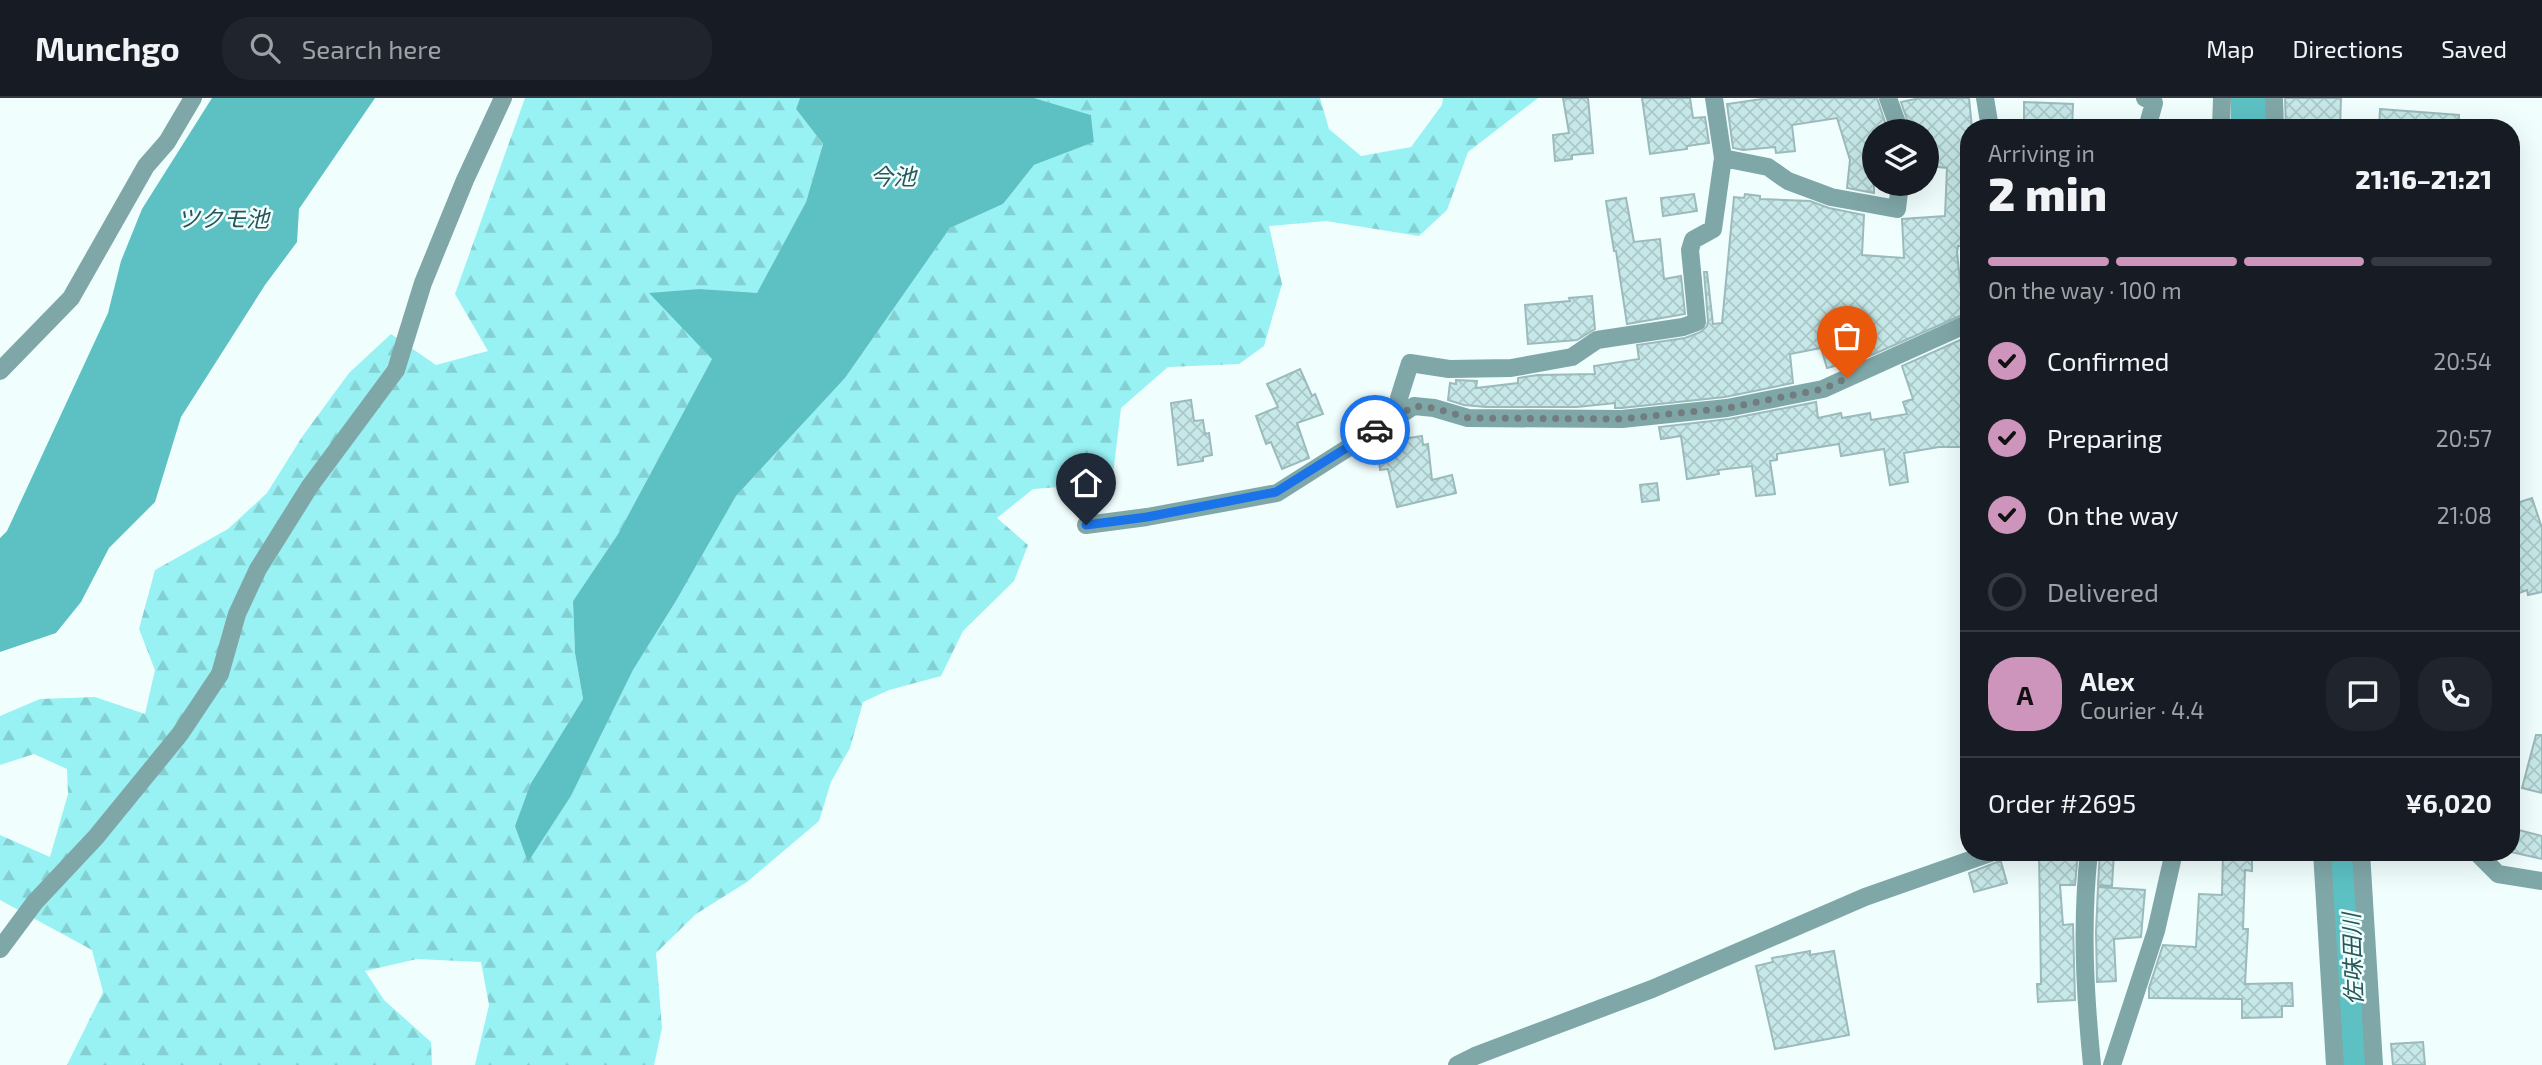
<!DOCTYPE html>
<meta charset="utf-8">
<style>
:root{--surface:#171b24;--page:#20242c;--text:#f1f3f6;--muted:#9ea1a6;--line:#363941;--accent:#cd95bb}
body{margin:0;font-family:"Exo 2","Noto Sans JP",sans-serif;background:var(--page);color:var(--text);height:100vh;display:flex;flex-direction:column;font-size:26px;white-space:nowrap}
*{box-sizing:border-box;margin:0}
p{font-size:23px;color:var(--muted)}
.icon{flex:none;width:38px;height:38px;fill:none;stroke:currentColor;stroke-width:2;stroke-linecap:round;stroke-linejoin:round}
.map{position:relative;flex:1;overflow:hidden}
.details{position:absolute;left:1960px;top:21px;width:560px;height:742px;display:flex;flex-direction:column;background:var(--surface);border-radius:28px;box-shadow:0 7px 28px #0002}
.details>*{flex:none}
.tools{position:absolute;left:1862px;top:21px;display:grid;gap:14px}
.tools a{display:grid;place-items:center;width:77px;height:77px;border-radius:50%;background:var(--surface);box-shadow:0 7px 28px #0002;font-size:35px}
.pin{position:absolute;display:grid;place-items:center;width:60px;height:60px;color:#fff;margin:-72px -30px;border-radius:50% 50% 50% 0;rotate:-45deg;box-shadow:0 0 7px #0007}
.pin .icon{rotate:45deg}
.courier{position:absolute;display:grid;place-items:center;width:70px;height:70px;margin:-35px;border:5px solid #1a73e8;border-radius:50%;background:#fff;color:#222;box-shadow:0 2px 9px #0007}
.headline em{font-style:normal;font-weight:800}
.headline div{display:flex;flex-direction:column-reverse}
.headline{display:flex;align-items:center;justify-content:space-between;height:119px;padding:0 28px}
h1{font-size:46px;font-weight:800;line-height:52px}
.bar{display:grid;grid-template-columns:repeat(4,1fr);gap:10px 7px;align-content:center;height:84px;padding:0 28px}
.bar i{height:9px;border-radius:5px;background:var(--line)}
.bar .current{background:var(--accent)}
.bar p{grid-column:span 4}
.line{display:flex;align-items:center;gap:18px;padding:0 28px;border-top:2px solid var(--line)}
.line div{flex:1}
.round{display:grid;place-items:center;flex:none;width:74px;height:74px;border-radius:28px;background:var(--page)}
ol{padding:0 28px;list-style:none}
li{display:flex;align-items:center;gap:21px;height:77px}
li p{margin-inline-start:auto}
li .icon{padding:7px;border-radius:50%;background:var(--accent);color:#111;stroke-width:4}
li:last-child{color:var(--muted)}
li i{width:38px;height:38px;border:4px solid var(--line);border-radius:50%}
header{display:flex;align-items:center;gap:42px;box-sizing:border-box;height:98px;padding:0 35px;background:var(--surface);border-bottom:2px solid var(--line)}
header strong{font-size:33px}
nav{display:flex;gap:38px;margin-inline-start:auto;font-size:24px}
.search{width:490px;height:63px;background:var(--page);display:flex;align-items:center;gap:18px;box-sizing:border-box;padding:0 24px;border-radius:28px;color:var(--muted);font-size:26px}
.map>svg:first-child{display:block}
.forest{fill:url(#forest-firs)}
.water{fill:#5dc1c4}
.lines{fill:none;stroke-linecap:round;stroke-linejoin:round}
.river{stroke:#5dc1c4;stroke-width:38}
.building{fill:url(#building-cross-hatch);stroke:#9bbabb;stroke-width:2}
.minor{stroke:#80a7a8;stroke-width:18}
.done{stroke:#707c7d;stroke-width:7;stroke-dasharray:0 12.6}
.route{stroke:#1a73e8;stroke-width:9}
.labels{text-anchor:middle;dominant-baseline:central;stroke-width:5;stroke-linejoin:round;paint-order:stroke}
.water-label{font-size:23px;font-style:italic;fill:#295657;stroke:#f1fefe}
</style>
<header>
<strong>Munchgo</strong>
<div class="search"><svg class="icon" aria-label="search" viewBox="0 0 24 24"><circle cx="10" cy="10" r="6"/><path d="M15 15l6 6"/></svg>Search here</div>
<nav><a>Map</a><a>Directions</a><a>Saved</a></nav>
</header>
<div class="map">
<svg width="2542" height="967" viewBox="0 0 2542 967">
<defs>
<pattern id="forest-firs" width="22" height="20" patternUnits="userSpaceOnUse" patternTransform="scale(1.75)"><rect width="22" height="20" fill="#98f1f3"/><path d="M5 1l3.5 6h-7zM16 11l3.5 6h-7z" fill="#83cfd1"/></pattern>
<pattern id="building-cross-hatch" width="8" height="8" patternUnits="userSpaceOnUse" patternTransform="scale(1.75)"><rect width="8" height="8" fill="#c7e8e8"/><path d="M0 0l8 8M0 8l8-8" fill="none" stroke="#abc8c8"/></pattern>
</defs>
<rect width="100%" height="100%" fill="#f1fefe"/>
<!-- forest -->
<path class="forest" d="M 525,0 L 800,0 L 796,11 L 823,46 L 806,104 L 757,196 L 700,191 L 712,261 L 618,436 L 573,503 L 575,555 L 583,601 L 531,685 L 528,763 L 571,698 L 633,572 L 676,503 L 736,398 L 845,280 L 950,130 L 1003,106 L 1034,67 L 1094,44 L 1091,17 L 1034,0 L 1320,0 L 1329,31 L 1361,58 L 1411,49 L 1442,7 L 1443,0 L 1538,0 L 1468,54 L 1447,112 L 1419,138 L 1326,123 L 1269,128 L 1282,186 L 1264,248 L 1239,266 L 1168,269 L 1121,310 L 1112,385 L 1033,391 L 997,420 L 1028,447 L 1014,483 L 963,533 L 941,578 L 889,592 L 863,604 L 850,650 L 831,684 L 819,723 L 747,784 L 696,816 L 656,855 L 662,930 L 654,967 L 475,967 L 489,907 L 481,864 L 417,861 L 365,873 L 384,902 L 431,944 L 432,967 L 67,967 L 103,894 L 92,852 L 0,802 L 0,737 L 50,759 L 68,696 L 67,671 L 34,656 L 0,667 L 0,618 L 40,601 L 95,599 L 145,616 L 155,572 L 139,531 L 155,472 L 228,431 L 267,395 L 302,339 L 349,275 L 391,236 L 436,267 L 488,253 L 455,196 Z"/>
<!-- water -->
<path class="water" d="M 212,0 L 375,0 L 299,111 L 297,144 L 265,187 L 181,319 L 155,404 L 109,450 L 81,504 L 56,535 L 0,554 L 0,440 L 7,433 L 108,215 L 121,163 L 142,111 Z
M 800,0 L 1034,0 L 1091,17 L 1094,44 L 1034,67 L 1003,106 L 950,130 L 845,280 L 736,398 L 676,503 L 633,572 L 571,698 L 528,764 L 515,728 L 531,685 L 583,601 L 575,555 L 573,503 L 618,436 L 712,261 L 649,195 L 700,191 L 757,195 L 806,104 L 823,46 L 796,11 Z"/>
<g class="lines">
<!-- river -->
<path class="river" d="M 2250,0 L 2250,30
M 2347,754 L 2356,967"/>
</g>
<!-- building -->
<path class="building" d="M 1563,0 L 1588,0 L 1593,55 L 1572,57 L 1572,61 L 1555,63 L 1553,37 L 1569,35 Z
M 1642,0 L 1690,0 L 1693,20 L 1705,19 L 1709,45 L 1687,48 L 1687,51 L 1650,56 Z
M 1769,0 L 1877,0 L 1888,33 L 1874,33 L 1874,95 L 1847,90 L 1850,62 L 1837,20 L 1792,27 L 1795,53 L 1776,55 L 1775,49 L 1743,52 L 1733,50 L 1727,6 Z
M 1920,0 L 1969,0 L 1972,30 L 1969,30 L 1969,148 L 1958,148 L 1957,154 L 1961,192 L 1969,192 L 1969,214 L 1865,260 L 1827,270 L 1821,250 L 1790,256 L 1793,285 L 1725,299 L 1621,310 L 1615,310 L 1615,305 L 1577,309 L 1486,309 L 1464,307 L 1448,302 L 1450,285 L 1456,286 L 1456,282 L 1477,283 L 1476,290 L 1518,285 L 1518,280 L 1538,277 L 1595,276 L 1594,268 L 1639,261 L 1637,247 L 1685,240 L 1701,234 L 1707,228 L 1708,223 L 1704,174 L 1707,174 L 1713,226 L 1722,225 L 1734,99 L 1744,100 L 1745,96 L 1760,98 L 1760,101 L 1810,103 L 1829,110 L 1864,117 L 1862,157 L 1904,160 L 1902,121 L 1945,118 L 1947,70 L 1930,68 L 1931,57 L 1927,58 L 1927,33 L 1911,33 L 1901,4 Z
M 2285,0 L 2341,0 L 2340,30 L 2286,30 Z
M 2024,4 L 2073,6 L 2072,30 L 2024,30 Z
M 2380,11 L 2459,17 L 2459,30 L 2379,30 Z
M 1694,96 L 1697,113 L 1663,118 L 1661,100 Z
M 1626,100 L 1634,144 L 1660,141 L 1664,181 L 1681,178 L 1685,216 L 1627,226 L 1616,153 L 1614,153 L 1606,103 Z
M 1592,198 L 1595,231 L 1577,242 L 1528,246 L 1525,207 L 1570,203 L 1569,200 Z
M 1969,238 L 1969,349 L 1939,349 L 1904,355 L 1908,384 L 1890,387 L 1884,351 L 1841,358 L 1839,346 L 1777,356 L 1777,362 L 1770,363 L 1775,396 L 1756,398 L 1752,368 L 1718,372 L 1719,376 L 1687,381 L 1681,338 L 1661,341 L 1659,329 L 1729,321 L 1816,304 L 1818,320 L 1841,315 L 1842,320 L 1870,315 L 1871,322 L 1907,316 L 1903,304 L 1913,301 L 1902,268 Z
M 1300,271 L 1312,298 L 1315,296 L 1323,316 L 1297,325 L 1309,360 L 1282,371 L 1271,344 L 1266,346 L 1256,318 L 1278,309 L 1267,286 Z
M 1191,302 L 1194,323 L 1203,322 L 1205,336 L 1209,335 L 1212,357 L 1203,359 L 1203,363 L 1178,367 L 1171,305 Z
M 1422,338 L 1423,347 L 1428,346 L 1432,382 L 1452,377 L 1456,395 L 1397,409 L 1388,371 L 1380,372 L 1377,345 Z
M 1657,385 L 1659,402 L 1642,404 L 1640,387 Z
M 2532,400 L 2542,430 L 2542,494 L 2528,497 L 2527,492 L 2511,498 L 2511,407 Z
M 2536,637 L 2542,637 L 2542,695 L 2522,690 Z
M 2511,730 L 2542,738 L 2542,761 L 2511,754 Z
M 2039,754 L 2078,754 L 2075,787 L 2060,787 L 2063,827 L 2073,826 L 2075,902 L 2038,904 L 2037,886 L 2041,886 Z
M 2100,754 L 2114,754 L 2112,788 L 2098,787 Z
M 2223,754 L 2252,754 L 2252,773 L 2245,772 L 2243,831 L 2248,831 L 2245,886 L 2292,885 L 2293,908 L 2282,908 L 2282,919 L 2242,920 L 2242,901 L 2149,900 L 2149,890 L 2163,847 L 2196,849 L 2199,796 L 2222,797 Z
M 1997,764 L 2001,764 L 2007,785 L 1974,794 L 1969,775 Z
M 2098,789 L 2145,792 L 2141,839 L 2114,841 L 2116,883 L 2097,884 L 2096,834 Z
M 1810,853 L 1810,857 L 1834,853 L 1849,937 L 1775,951 L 1756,868 L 1773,864 L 1772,860 Z
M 2423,944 L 2425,967 L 2393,967 L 2391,946 Z"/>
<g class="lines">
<!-- minor -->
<path class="minor" d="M 1888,0 L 1900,33
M 1985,0 L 1990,30
M 2145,0 L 2154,5 L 2147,30
M 2274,0 L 2275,30
M 2221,30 L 2222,0
M 1723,60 L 1768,69 L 1788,83 L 1831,99 L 1897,111 L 1900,86
M 0,273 L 71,200 L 146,68 L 167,44 L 193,0
M 1399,315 L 1399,300 L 1410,265 L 1449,271 L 1511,270 L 1572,259 L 1597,242 L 1683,229 L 1697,224 L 1690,152 L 1693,142 L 1713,131 L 1723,60 L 1714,0
M 1086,427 L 1147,419 L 1277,395 L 1414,308 L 1434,310 L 1468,320 L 1622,321 L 1727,310 L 1823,291 L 1969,225
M 2089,754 C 2081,826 2085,896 2092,967
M 2322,754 L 2335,967
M 2361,754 L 2374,967
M 2476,754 L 2498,776 L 2542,783
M 0,851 L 35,804 L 96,739 L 180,636 L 220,576 L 237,516 L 258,471 L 310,388 L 396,272 L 423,185 L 465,82 L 503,0
M 1457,967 L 1475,958 L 1652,891 L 1865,799 L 1993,754
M 2112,967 L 2156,833 L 2174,754"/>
</g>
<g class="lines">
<!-- done -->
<path class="done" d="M 1375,332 L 1414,308 L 1434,310 L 1468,320 L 1622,321 L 1727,310 L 1823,291 L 1847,280"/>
<!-- route -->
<path class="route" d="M 1086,427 L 1147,419 L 1276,394 L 1375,332"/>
</g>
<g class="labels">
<!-- water labels -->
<g class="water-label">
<text x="893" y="78">今池</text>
<text x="223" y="120">ツクモ池</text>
<text transform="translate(2352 861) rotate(-92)">佐味田川</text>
</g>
</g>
</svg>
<div class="tools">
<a><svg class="icon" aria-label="layers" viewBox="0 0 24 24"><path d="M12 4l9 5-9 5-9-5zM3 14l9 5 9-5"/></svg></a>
</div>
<div class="pin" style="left:1847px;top:280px;background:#ea580c"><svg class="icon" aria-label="bag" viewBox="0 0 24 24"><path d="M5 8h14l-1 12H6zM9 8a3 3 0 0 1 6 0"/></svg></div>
<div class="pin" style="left:1086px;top:427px;background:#1f2937"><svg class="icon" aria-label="home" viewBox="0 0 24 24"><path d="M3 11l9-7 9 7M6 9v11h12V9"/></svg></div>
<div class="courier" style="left:1375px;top:332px"><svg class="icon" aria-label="car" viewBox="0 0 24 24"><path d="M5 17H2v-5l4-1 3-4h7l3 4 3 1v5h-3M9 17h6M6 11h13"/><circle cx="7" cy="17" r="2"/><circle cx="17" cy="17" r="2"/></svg></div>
<section class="details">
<div class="headline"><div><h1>2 min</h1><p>Arriving in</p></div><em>21:16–21:21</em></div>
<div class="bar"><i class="current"></i><i class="current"></i><i class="current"></i><i></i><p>On the way · 100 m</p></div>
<ol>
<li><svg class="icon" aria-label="check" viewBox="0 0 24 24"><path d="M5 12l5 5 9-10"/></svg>Confirmed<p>20:54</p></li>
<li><svg class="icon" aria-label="check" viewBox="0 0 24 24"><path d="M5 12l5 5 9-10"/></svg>Preparing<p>20:57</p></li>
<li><svg class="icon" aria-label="check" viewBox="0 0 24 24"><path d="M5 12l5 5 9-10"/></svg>On the way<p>21:08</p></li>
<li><i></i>Delivered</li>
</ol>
<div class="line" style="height:126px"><b class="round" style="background:var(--accent);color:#111">A</b><div><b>Alex</b><p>Courier · 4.4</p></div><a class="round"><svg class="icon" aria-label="chat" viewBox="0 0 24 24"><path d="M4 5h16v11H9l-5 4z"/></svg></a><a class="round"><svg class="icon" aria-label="phone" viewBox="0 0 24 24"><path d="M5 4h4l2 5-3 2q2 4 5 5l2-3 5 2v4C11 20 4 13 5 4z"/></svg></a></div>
<div class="line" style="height:91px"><div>Order #2695</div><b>¥6,020</b></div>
</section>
</div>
